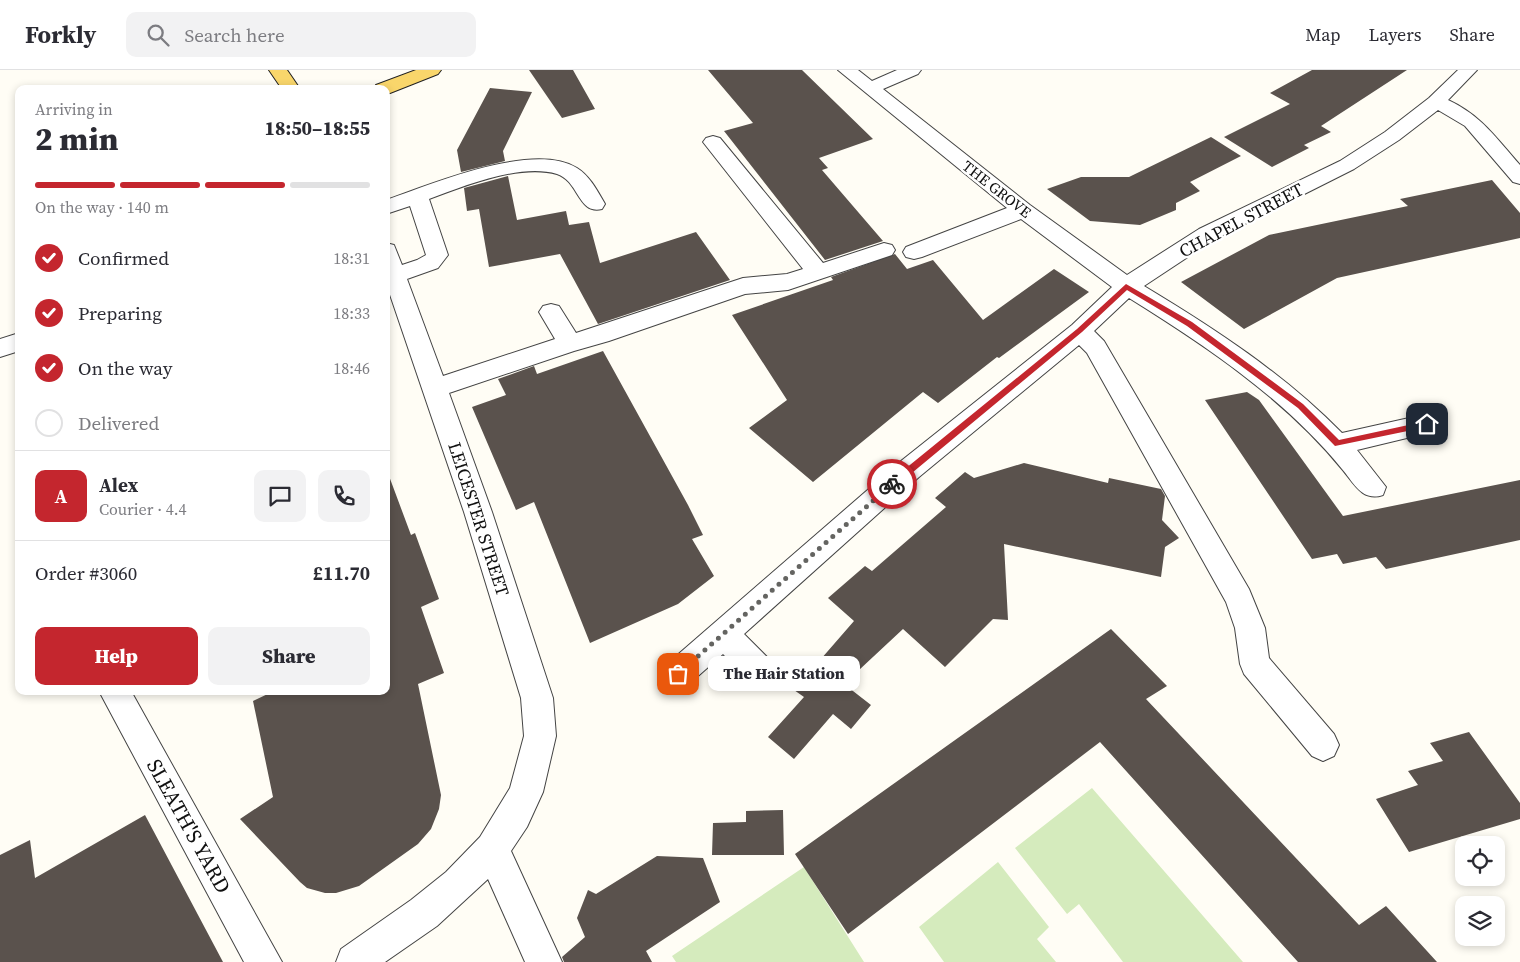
<!DOCTYPE html>
<meta charset="utf-8">
<style>
:root{--surface:#fff;--page:#f2f2f3;--text:#2b2b33;--muted:#7c7c81;--line:#e1e1e2;--accent:#c4262e}
body{margin:0;font-family:"Source Serif 4",serif;background:var(--page);color:var(--text);height:100vh;display:flex;flex-direction:column;font-size:19px;white-space:nowrap}
*{box-sizing:border-box;margin:0}
p{font-size:16px;color:var(--muted)}
.icon{flex:none;width:28px;height:28px;fill:none;stroke:currentColor;stroke-width:2;stroke-linecap:round;stroke-linejoin:round}
.map{position:relative;flex:1;overflow:hidden}
.panel{position:absolute;left:15px;top:15px;width:375px;height:610px;display:flex;flex-direction:column;background:var(--surface);border-radius:10px;box-shadow:0 2px 8px #0003}
.panel>*{flex:none}
.fabs{position:absolute;left:1455px;top:766px;display:grid;gap:10px}
.fabs a{display:grid;place-items:center;width:50px;height:50px;border-radius:10px;background:var(--surface);box-shadow:0 2px 8px #0003;font-size:25px}
.pin{position:absolute;display:grid;place-items:center;width:42px;height:42px;color:#fff;margin:-21px;border-radius:10px;box-shadow:0 2px 8px #0006}
.courier{position:absolute;display:grid;place-items:center;width:50px;height:50px;margin:-25px;border:4px solid #c4262e;border-radius:50%;background:#fff;color:#222;box-shadow:0 1px 6px #0007}
.bubble{position:absolute;height:35px;border-radius:10px;background:var(--surface);box-shadow:0 2px 8px #0003;font-size:16px;font-weight:800;line-height:35px;text-align:center}
.summary em{font-style:normal;font-weight:800}
.summary div{display:flex;flex-direction:column-reverse}
.summary{display:flex;align-items:center;justify-content:space-between;height:85px;padding:0 20px}
h1{font-size:32px;font-weight:800;line-height:38px}
.bar{display:grid;grid-template-columns:repeat(4,1fr);gap:8px 5px;align-content:center;height:60px;padding:0 20px}
.bar i{height:6px;border-radius:4px;background:var(--line)}
.bar .selected{background:var(--accent)}
.bar p{grid-column:span 4}
.line{display:flex;align-items:center;gap:12px;padding:0 20px;border-top:1px solid var(--line)}
.line div{flex:1}
.round{display:grid;place-items:center;flex:none;width:52px;height:52px;border-radius:10px;background:var(--page)}
ol{padding:0 20px;list-style:none}
li{display:flex;align-items:center;gap:15px;height:55px}
li p{margin-inline-start:auto}
li .icon{padding:5px;border-radius:50%;background:var(--accent);color:#fff;stroke-width:4}
li:last-child{color:var(--muted)}
li i{width:28px;height:28px;border:2px solid var(--line);border-radius:50%}
.button{display:flex;gap:10px;margin-top:auto;padding:10px 20px}
.button a{flex:1;height:58px;border-radius:10px;background:var(--accent);color:#fff;font-size:20px;font-weight:800;line-height:58px;text-align:center}
.button a+a{background:var(--page);color:var(--text)}
header{display:flex;align-items:center;gap:30px;box-sizing:border-box;height:70px;padding:0 25px;background:var(--surface);border-bottom:1px solid var(--line)}
header strong{font-size:24px}
nav{display:flex;gap:28px;margin-inline-start:auto;font-size:18px}
.search{width:350px;height:45px;background:var(--page);display:flex;align-items:center;gap:12px;box-sizing:border-box;padding:0 18px;border-radius:10px;color:var(--muted);font-size:19px}
.map>svg:first-child{display:block}
.green{fill:#d5ebbd}
.building{fill:#5a524d}
.lines{fill:none;stroke-linecap:round;stroke-linejoin:round}
.minor-casing{stroke:#444;stroke-width:2}
.major-casing{stroke:#222;stroke-width:2}
.minor{fill:#fff;fill-rule:evenodd}
.major{fill:#f9d66b;fill-rule:evenodd}
.route{fill:#c4262e}
.done{stroke:#646461;stroke-width:5;stroke-dasharray:0 9}
.labels{text-anchor:middle;dominant-baseline:central;stroke-width:5;stroke-linejoin:round;paint-order:stroke}
.far-street-label{font-size:15px;fill:#111;stroke:#fff}
.street-label{font-size:18px;fill:#111;stroke:#fff}
.near-street-label{font-size:21px;fill:#111;stroke:#fff}
</style>
<header>
<strong>Forkly</strong>
<div class="search"><svg class="icon" aria-label="search" viewBox="0 0 24 24"><circle cx="10" cy="10" r="6"/><path d="M15 15l6 6"/></svg>Search here</div>
<nav><a>Map</a><a>Layers</a><a>Share</a></nav>
</header>
<div class="map">
<svg width="1520" height="892" viewBox="0 0 1520 892">
<rect width="100%" height="100%" fill="#fffdf5"/>
<!-- green -->
<path class="green" d="M 1092,718 L 1243,892 L 1123,892 L 1079,834 L 1067,844 L 1015,778 Z
M 998,792 L 1049,857 L 1037,869 L 1056,892 L 944,892 L 919,857 Z
M 804,797 L 864,892 L 676,892 L 672,886 Z"/>
<!-- building -->
<path class="building" d="M 529,0 L 573,0 L 595,39 L 562,48 Z
M 708,0 L 802,0 L 873,69 L 819,88 L 828,98 L 822,100 L 883,171 L 825,190 L 724,61 L 753,53 Z
M 1312,0 L 1407,0 L 1321,56 L 1331,62 L 1304,75 L 1309,78 L 1272,97 L 1224,67 L 1290,34 L 1270,23 Z
M 490,18 L 532,22 L 503,81 L 505,91 L 461,102 L 457,80 Z
M 1211,67 L 1241,86 L 1190,112 L 1200,121 L 1176,133 L 1176,140 L 1140,155 L 1090,151 L 1047,119 L 1081,107 L 1129,107 Z
M 508,106 L 517,150 L 566,141 L 569,155 L 589,152 L 600,193 L 696,162 L 730,210 L 598,254 L 560,184 L 489,197 L 479,139 L 467,141 L 464,118 Z
M 1492,110 L 1520,143 L 1520,168 L 1337,208 L 1244,259 L 1181,212 L 1269,165 L 1408,136 L 1400,129 Z
M 895,184 L 907,199 L 933,190 L 983,250 L 1054,199 L 1089,222 L 999,288 L 997,287 L 938,333 L 923,322 L 813,412 L 749,358 L 787,330 L 732,245 L 833,210 L 831,207 Z
M 603,281 L 688,435 L 703,465 L 692,469 L 714,506 L 678,534 L 590,573 L 534,432 L 516,440 L 472,337 L 506,325 L 498,309 L 534,296 L 537,304 Z
M 1247,322 L 1259,330 L 1343,446 L 1520,410 L 1520,470 L 1386,499 L 1376,487 L 1343,494 L 1337,484 L 1312,489 L 1205,330 Z
M 1024,393 L 1108,413 L 1109,408 L 1161,419 L 1165,426 L 1162,450 L 1179,468 L 1165,477 L 1161,507 L 1004,474 L 1008,550 L 993,549 L 945,597 L 903,559 L 844,614 L 871,635 L 851,659 L 833,644 L 794,689 L 768,667 L 804,627 L 794,620 L 854,551 L 828,528 L 865,496 L 872,501 L 946,437 L 935,428 L 965,402 L 974,408 Z
M 389,406 L 411,465 L 415,463 L 439,529 L 421,537 L 444,603 L 418,614 L 441,725 L 439,739 L 431,759 L 418,774 L 359,816 L 336,823 L 325,823 L 307,818 L 300,812 L 240,749 L 273,727 L 253,631 L 274,621 L 386,621 L 386,407 Z
M 1111,559 L 1167,616 L 1146,629 L 1359,855 L 1386,836 L 1437,892 L 1298,892 L 1100,672 L 848,864 L 795,784 Z
M 1469,662 L 1520,733 L 1520,749 L 1409,782 L 1376,729 L 1418,715 L 1408,701 L 1443,691 L 1430,673 Z
M 783,740 L 784,785 L 712,785 L 713,753 L 746,752 L 746,741 Z
M 145,745 L 223,892 L 0,892 L 0,785 L 30,770 L 35,808 Z
M 657,786 L 703,788 L 720,832 L 646,881 L 652,892 L 564,892 L 562,887 L 585,867 L 577,848 L 588,820 L 596,824 Z"/>
<g class="lines">
<!-- minor casing -->
<g class="minor-casing">
<path id="minor" d="M 838,0 L 858,0 L 872,11 L 897,0 L 921,0 L 918,4 L 883,19 L 1030,135 L 1127,205 L 1199,159 L 1340,91 L 1385,62 L 1429,28 L 1458,0 L 1477,0 L 1448,30 C 1482,46 1496,68 1520,95 L 1520,114 L 1513,112 L 1465,56 L 1438,40 L 1399,70 L 1354,99 L 1215,169 L 1144,216 C 1214,258 1284,304 1342,363 L 1427,344 L 1436,347 L 1440,354 L 1436,361 L 1357,380 L 1386,417 L 1383,425 C 1362,432 1354,413 1342,399 C 1284,328 1206,276 1129,228 L 1094,261 L 1104,271 L 1249,519 L 1265,558 L 1269,588 L 1334,664 L 1339,675 L 1334,686 L 1323,691 L 1312,686 L 1244,604 L 1240,594 L 1235,558 L 1226,532 L 1087,283 L 1079,275 L 919,407 L 744,564 L 773,593 L 777,603 L 773,613 L 762,617 L 751,613 L 723,584 L 689,614 L 678,618 L 667,614 L 663,604 L 667,594 L 901,391 L 1072,255 L 1112,217 L 1021,149 L 922,187 L 914,189 L 906,187 L 903,182 L 906,177 L 1007,138 Z
M 713,66 L 720,68 L 823,193 L 884,173 L 892,175 L 895,180 L 892,185 L 788,220 L 745,224 L 609,271 L 574,281 L 449,323 L 492,442 L 553,628 L 556,666 L 543,722 L 527,757 L 511,781 L 562,892 L 525,892 L 488,809 L 437,856 L 385,892 L 336,892 L 341,879 L 411,830 L 446,802 L 480,767 L 510,718 L 524,666 L 521,628 L 464,442 L 386,213 L 386,173 L 394,175 L 402,195 L 417,190 L 426,185 L 410,136 L 386,144 L 386,130 C 432,114 533,71 577,98 C 590,106 598,122 605,134 L 602,139 C 578,145 579,111 557,104 C 520,93 464,116 429,129 L 448,185 L 438,198 L 407,209 L 443,306 L 555,269 L 539,242 L 543,236 L 551,234 L 559,236 L 576,263 L 743,208 L 787,204 L 803,199 L 703,72 L 706,68 Z
M 19,263 L 19,281 L 0,287 L 0,269 Z
M 99,621 L 131,621 L 282,892 L 244,892 Z"/>
</g>
<!-- major casing -->
<g class="major-casing">
<path id="major" d="M 269,0 L 287,0 L 300,19 L 282,19 Z
M 416,0 L 441,0 L 438,4 L 390,23 L 386,24 L 386,19 L 374,19 L 376,15 Z"/>
</g>
<!-- minor -->
<use href="#minor" class="minor"/>
<!-- major -->
<use href="#major" class="major"/>
</g>
<!-- route -->
<path class="route" d="M 1126,214 L 1192,252 L 1303,334 L 1339,370 L 1427,351 L 1431,354 L 1427,357 L 1335,376 L 1298,338 L 1187,256 L 1127,220 L 1082,262 L 895,417 L 889,417 L 889,412 L 1077,259 Z"/>
<g class="lines">
<!-- done -->
<path class="done" d="M 678,604 L 892,414"/>
</g>
<g class="labels">
<!-- far-street labels -->
<g class="far-street-label">
<text transform="translate(997 119) rotate(38)">THE GROVE</text>
</g>
<!-- street labels -->
<g class="street-label">
<text transform="translate(1241 150) rotate(-28)">CHAPEL STREET</text>
<text transform="translate(479 449) rotate(72)">LEICESTER STREET</text>
</g>
<!-- near-street labels -->
<g class="near-street-label">
<text transform="translate(189 756) rotate(61)">SLEATH'S YARD</text>
</g>
</g>
</svg>
<div class="fabs">
<a><svg class="icon" aria-label="locate" viewBox="0 0 24 24"><circle cx="12" cy="12" r="6"/><path d="M12 2v4M12 18v4M2 12h4M18 12h4"/></svg></a>
<a><svg class="icon" aria-label="layers" viewBox="0 0 24 24"><path d="M12 4l9 5-9 5-9-5zM3 14l9 5 9-5"/></svg></a>
</div>
<div class="pin" style="left:678px;top:604px;background:#ea580c"><svg class="icon" aria-label="bag" viewBox="0 0 24 24"><path d="M5 8h14l-1 12H6zM9 8a3 3 0 0 1 6 0"/></svg></div>
<div class="pin" style="left:1427px;top:354px;background:#1f2937"><svg class="icon" aria-label="home" viewBox="0 0 24 24"><path d="M3 11l9-7 9 7M6 9v11h12V9"/></svg></div>
<div class="courier" style="left:892px;top:414px"><svg class="icon" aria-label="bike" viewBox="0 0 24 24"><circle cx="6" cy="16" r="4"/><circle cx="18" cy="16" r="4"/><path d="M6 16l4-8h5l3 8M10 8l3 8H6M13 5h3"/></svg></div>
<div class="bubble" style="left:708px;top:586px;width:152px">The Hair Station</div>
<section class="panel">
<div class="summary"><div><h1>2 min</h1><p>Arriving in</p></div><em>18:50–18:55</em></div>
<div class="bar"><i class="selected"></i><i class="selected"></i><i class="selected"></i><i></i><p>On the way · 140 m</p></div>
<ol>
<li><svg class="icon" aria-label="check" viewBox="0 0 24 24"><path d="M5 12l5 5 9-10"/></svg>Confirmed<p>18:31</p></li>
<li><svg class="icon" aria-label="check" viewBox="0 0 24 24"><path d="M5 12l5 5 9-10"/></svg>Preparing<p>18:33</p></li>
<li><svg class="icon" aria-label="check" viewBox="0 0 24 24"><path d="M5 12l5 5 9-10"/></svg>On the way<p>18:46</p></li>
<li><i></i>Delivered</li>
</ol>
<div class="line" style="height:90px"><b class="round" style="background:var(--accent);color:#fff">A</b><div><b>Alex</b><p>Courier · 4.4</p></div><a class="round"><svg class="icon" aria-label="chat" viewBox="0 0 24 24"><path d="M4 5h16v11H9l-5 4z"/></svg></a><a class="round"><svg class="icon" aria-label="phone" viewBox="0 0 24 24"><path d="M5 4h4l2 5-3 2q2 4 5 5l2-3 5 2v4C11 20 4 13 5 4z"/></svg></a></div>
<div class="line" style="height:65px"><div>Order #3060</div><b>£11.70</b></div>
<div class="button"><a>Help</a><a>Share</a></div>
</section>
</div>
